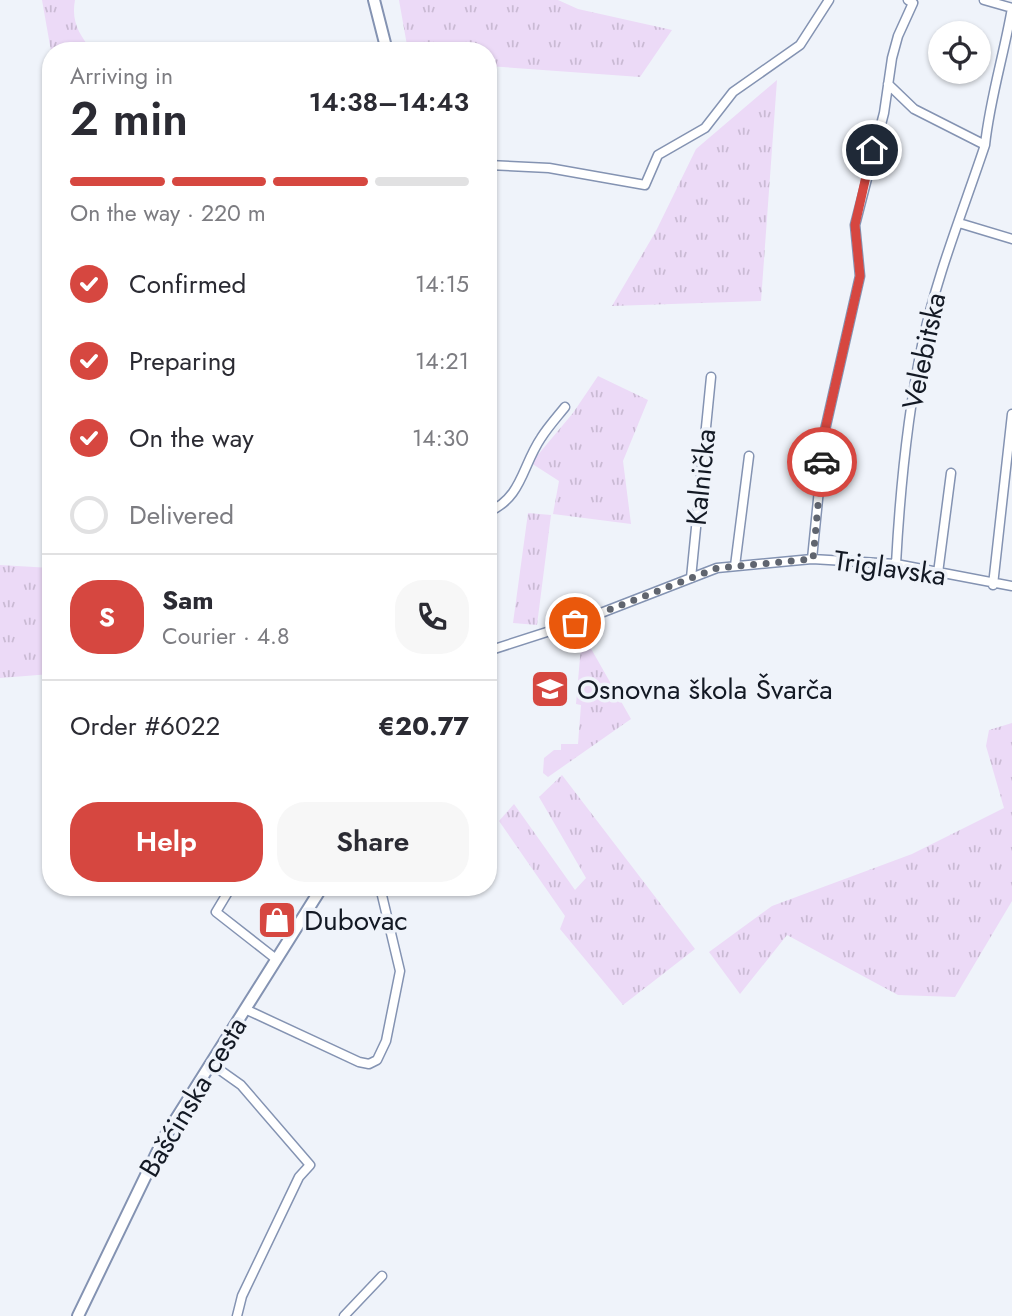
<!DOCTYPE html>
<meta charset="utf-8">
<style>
:root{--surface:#fff;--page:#f7f7f7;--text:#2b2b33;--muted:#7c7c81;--line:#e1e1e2;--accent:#d64740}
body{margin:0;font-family:Jost,sans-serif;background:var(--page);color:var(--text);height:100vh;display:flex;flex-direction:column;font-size:26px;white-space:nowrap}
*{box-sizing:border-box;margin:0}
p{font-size:23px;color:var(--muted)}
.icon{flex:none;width:38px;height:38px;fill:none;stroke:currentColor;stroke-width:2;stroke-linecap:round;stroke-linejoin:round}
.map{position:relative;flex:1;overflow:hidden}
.panel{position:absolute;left:42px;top:42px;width:455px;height:854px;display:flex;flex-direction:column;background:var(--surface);border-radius:28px;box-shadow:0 2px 5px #0004}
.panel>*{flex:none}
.buttons{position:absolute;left:928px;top:21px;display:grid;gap:14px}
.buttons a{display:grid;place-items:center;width:63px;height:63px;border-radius:50%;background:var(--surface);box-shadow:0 2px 5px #0004;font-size:35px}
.pin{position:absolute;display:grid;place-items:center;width:60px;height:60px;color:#fff;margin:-30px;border:4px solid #fff;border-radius:50%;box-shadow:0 2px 7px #0007}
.courier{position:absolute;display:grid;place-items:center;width:70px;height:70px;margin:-35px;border:5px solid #d64740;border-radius:50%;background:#fff;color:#222;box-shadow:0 2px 9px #0007}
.head em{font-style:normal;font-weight:600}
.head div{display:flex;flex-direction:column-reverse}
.head{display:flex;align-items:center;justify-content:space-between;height:119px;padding:0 28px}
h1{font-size:46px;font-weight:600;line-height:52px}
.bar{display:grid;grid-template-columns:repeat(4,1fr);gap:10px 7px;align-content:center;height:84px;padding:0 28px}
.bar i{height:9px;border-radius:5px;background:var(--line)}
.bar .active{background:var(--accent)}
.bar p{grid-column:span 4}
.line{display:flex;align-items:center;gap:18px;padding:0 28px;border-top:2px solid var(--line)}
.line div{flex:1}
.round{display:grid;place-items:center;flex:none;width:74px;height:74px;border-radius:28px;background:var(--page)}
ol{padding:0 28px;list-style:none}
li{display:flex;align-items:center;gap:21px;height:77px}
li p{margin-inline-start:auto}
li .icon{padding:7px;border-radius:50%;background:var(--accent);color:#fff;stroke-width:4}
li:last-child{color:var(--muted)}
li i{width:38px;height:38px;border:4px solid var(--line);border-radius:50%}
.button{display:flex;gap:14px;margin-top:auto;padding:14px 28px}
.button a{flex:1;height:80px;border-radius:28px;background:var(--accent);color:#fff;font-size:28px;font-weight:600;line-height:80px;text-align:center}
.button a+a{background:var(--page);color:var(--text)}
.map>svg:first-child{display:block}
.grass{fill:url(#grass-tufts)}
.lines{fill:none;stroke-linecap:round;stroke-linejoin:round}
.street-casing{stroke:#8493b2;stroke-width:11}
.secondary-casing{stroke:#8493b2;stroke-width:14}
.street{stroke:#fff;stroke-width:8}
.secondary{stroke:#fff;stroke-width:10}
.done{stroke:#60656f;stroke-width:7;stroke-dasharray:0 12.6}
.route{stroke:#d64740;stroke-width:9}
.labels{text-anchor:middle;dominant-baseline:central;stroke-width:7;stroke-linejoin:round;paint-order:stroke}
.street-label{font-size:28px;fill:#131924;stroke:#eff3fa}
.poi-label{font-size:28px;fill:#131924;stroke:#eff3fa;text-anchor:start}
</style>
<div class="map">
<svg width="1012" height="1316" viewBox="0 0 1012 1316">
<defs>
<pattern id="grass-tufts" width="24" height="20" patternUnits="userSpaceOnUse" patternTransform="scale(1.75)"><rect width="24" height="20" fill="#ecdaf7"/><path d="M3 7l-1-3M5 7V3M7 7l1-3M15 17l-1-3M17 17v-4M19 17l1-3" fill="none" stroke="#cabad4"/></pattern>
</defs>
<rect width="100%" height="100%" fill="#eff3fa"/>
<!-- grass -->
<path class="grass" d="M 42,0 L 75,0 C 71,21 79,35 93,51 L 51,51 Z
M 399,0 L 558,0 L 578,9 L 672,30 L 640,77 L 488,66 L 488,51 L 408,51 Z
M 777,80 L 761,301 L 612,306 L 656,231 L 696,149 Z
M 598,376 L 648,400 L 623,461 L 631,524 L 553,514 L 559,481 L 531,463 L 573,413 Z
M 528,513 L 551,515 L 537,625 L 513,623 Z
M 0,565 L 51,568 L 51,674 L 0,678 Z
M 578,637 L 585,638 L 631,719 L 548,777 L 543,773 L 544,758 L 554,750 L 561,750 L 561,744 L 578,744 L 581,705 L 576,704 L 581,646 L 578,646 Z
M 1012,723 L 1012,901 L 955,997 L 898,995 L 787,935 L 740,994 L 709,952 L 772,906 L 912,854 L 1004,808 L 986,746 L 989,730 Z
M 562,775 L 695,949 L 623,1005 L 560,929 L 565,916 L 499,821 L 514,804 L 575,890 L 586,878 L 539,797 Z"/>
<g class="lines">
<!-- street casing -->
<g class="street-casing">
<path id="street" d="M 984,0 L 1012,8
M 888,84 L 914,109 L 985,145 C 963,211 936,277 922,345 C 907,417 900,490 896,564
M 985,145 C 990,98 1004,55 1012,8
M 488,165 L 549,168 L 645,185 L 658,155 L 705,128 L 733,92 L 800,45 L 829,0
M 959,223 L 1012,239
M 488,512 C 522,498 522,466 541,438 C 548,427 557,417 565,407
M 812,559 L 825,430 L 860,276 L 855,225 L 884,113 L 892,58 L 898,36 L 913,3 L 908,0
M 735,566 L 749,456
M 938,573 L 951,473
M 691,578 L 711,377
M 993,585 L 1012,414
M 488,651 L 575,623 L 717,568 L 812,559 L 896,564 L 1012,586
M 231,887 L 216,912 L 276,959
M 245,1009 L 359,1062 L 369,1064 L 377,1060 L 386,1041 L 400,971 L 380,887
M 210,1063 L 241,1085 L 310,1165 L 299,1177 L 242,1296 L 237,1316
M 344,1316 L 382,1276"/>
</g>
<!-- secondary casing -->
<g class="secondary-casing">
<path id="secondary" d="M 374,0 L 387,51
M 78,1316 L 164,1138 L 322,887"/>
</g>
<!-- street -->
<use href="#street" class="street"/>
<!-- secondary -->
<use href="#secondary" class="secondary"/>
</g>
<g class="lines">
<!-- done -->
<path class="done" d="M 575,623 L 717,568 L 813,559 L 822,462"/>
<!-- route -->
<path class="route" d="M 822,462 L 825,430 L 860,276 L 855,225 L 872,150"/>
</g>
<!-- icons -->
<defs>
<g id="school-square" transform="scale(2.0125)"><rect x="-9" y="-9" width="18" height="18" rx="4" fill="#d64740" stroke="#eff3fa"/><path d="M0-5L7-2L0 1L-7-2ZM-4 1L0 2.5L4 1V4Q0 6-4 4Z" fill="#fff"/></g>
<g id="shop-square" transform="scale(2.0125)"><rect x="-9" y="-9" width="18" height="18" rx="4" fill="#d64740" stroke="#eff3fa"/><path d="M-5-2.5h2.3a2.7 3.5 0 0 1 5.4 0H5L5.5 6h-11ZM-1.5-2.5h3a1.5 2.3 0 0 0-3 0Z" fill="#fff"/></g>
</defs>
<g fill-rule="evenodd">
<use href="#school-square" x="550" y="689"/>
<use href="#shop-square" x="277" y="920"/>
</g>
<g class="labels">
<!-- street labels -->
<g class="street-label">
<text transform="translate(924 351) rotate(-78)">Velebitska</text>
<text transform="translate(701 477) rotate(-84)">Kalnička</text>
<text transform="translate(890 568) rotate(8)">Triglavska</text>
<text transform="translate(193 1097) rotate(-59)">Bašćinska cesta</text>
</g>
<!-- poi labels -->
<g class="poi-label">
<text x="577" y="689">Osnovna škola Švarča</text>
<text x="304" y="920">Dubovac</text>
</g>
</g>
</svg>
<div class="buttons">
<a><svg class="icon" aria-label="locate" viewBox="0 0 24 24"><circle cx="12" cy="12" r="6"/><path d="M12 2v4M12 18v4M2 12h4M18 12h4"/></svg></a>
</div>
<div class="pin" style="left:575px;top:623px;background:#ea580c"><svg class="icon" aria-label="bag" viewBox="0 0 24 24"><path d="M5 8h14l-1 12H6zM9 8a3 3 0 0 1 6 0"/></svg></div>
<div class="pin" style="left:872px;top:150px;background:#1f2937"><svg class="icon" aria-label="home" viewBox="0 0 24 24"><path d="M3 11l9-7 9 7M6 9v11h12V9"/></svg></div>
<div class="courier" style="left:822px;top:462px"><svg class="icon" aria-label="car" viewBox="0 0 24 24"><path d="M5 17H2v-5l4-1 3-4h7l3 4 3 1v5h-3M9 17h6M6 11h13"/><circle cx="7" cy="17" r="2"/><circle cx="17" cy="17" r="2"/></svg></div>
<section class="panel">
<div class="head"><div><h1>2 min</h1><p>Arriving in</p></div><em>14:38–14:43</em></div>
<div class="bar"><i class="active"></i><i class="active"></i><i class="active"></i><i></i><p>On the way · 220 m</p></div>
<ol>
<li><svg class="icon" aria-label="check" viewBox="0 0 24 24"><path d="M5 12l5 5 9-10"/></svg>Confirmed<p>14:15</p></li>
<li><svg class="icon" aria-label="check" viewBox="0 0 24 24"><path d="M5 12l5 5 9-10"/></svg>Preparing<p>14:21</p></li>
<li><svg class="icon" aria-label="check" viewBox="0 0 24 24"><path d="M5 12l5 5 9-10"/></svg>On the way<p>14:30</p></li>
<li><i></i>Delivered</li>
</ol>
<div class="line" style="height:126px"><b class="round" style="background:var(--accent);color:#fff">S</b><div><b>Sam</b><p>Courier · 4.8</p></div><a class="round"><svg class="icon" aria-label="phone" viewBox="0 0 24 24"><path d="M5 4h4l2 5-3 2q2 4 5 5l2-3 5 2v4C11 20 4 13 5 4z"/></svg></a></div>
<div class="line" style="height:91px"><div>Order #6022</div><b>€20.77</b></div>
<div class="button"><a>Help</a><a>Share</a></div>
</section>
</div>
